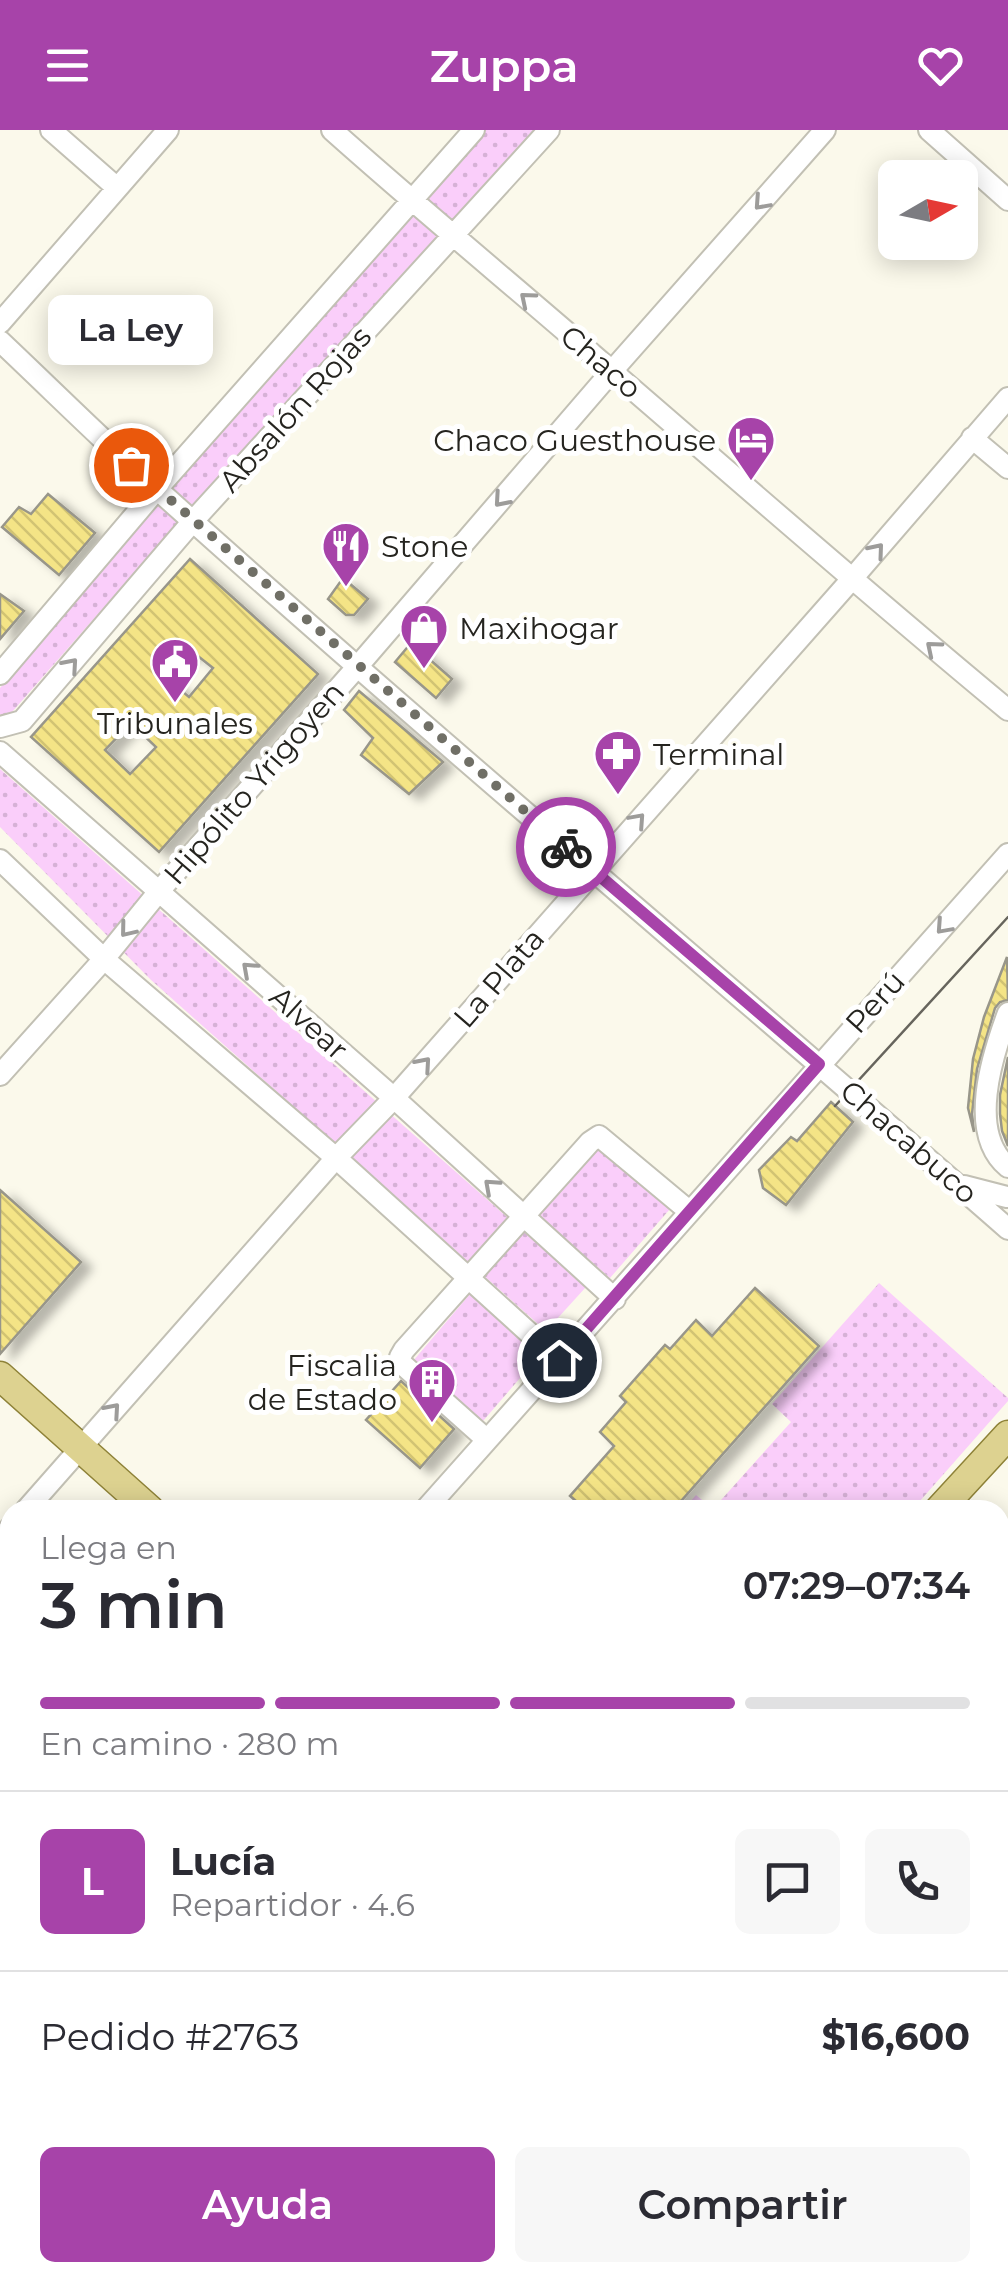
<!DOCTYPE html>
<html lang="es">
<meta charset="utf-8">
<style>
:root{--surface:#fff;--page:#f7f7f7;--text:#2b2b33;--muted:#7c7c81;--line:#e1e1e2;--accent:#a743a9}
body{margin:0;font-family:Montserrat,sans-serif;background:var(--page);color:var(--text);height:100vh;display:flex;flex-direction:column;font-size:38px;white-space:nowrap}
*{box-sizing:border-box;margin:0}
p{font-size:32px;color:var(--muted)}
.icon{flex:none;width:55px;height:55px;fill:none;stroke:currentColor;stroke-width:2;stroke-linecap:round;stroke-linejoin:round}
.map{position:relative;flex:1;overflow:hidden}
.side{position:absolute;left:0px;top:1370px;width:1010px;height:782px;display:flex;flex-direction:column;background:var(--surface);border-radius:30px 30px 0 0;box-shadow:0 5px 25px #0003}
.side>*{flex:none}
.needle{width:65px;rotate:81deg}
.controls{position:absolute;left:878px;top:30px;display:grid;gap:20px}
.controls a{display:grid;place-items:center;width:100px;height:100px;border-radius:15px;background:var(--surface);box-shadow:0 5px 25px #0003;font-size:50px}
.pin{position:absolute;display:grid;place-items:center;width:85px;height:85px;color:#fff;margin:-42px;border:5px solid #fff;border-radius:50%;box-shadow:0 2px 10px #0007}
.courier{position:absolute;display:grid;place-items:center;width:100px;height:100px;margin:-50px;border:8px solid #a743a9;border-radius:50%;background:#fff;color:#222;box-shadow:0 2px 12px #0007}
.bubble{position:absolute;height:70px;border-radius:15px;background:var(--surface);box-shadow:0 5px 25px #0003;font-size:32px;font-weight:600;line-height:70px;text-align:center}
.summary em{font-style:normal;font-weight:600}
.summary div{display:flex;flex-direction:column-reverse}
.summary{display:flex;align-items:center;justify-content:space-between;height:170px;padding:0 40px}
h1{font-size:65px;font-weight:600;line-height:75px}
.bar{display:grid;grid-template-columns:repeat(4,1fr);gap:15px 10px;align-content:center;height:120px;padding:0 40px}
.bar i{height:12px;border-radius:8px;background:var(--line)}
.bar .active{background:var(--accent)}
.bar p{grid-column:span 4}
.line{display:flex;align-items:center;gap:25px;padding:0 40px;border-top:2px solid var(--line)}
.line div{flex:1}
.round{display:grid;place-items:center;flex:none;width:105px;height:105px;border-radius:15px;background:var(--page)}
.button{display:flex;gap:20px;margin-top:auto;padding:20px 40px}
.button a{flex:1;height:115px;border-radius:15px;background:var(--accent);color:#fff;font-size:40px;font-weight:600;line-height:115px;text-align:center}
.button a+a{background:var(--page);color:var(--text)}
header{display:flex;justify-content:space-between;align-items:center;height:130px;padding:0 40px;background:var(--accent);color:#fff;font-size:45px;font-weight:600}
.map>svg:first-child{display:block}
.park{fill:url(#park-dots)}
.building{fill:url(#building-back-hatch);stroke:#98968a;stroke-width:2.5;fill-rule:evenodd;filter:url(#shadow)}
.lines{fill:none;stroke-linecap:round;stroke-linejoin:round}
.minor-casing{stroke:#c2c0b4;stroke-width:24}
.major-casing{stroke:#8e8238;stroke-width:31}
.minor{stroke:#fff;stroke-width:20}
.major{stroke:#ddd290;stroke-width:28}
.tram{stroke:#67655d;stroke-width:2.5}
.oneway{stroke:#9d9c9a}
.done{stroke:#706f66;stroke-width:10;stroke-dasharray:0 18}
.route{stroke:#a743a9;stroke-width:12}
.labels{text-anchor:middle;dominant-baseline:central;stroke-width:10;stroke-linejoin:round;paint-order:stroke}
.street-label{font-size:30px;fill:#25241f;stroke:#fff}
.poi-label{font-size:30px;fill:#25241f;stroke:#fff;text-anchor:start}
</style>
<header><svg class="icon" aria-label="menu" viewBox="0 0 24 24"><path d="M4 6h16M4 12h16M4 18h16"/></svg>Zuppa<svg class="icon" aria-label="heart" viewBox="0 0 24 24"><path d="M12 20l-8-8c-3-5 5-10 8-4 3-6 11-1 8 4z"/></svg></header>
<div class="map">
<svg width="1008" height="2151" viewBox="0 0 1008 2151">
<defs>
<pattern id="park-dots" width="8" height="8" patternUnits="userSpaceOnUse" patternTransform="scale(2.5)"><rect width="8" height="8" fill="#facefa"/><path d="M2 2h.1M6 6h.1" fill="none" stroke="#d6b1d6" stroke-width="1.8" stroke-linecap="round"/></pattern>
<pattern id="building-back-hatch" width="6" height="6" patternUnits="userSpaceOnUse" patternTransform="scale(2.5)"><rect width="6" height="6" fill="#f4e486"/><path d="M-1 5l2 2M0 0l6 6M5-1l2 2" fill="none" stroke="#d1c373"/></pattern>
<filter id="shadow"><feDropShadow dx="11" dy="6" stdDeviation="5" flood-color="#0004"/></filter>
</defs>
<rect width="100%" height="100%" fill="#fbf9eb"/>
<!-- park -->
<path class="park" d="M 484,0 L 539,0 L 198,370 L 5,590 L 0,584 L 0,558 L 183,340 Z
M 0,639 L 586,1157 L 546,1201 L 151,850 L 0,697 Z
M 600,1017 L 670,1079 L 610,1148 L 539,1086 Z
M 879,1153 L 1008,1268 L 1008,1271 L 912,1380 L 683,1380 L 696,1365 L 713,1379 L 791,1292 L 772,1274 Z
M 470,1164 L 540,1225 L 483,1291 L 413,1231 Z"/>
<!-- building -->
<path class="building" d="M 48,364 L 95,403 L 59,445 L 2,397 L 19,377 L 31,384 Z
M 190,429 L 318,544 L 159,722 L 31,607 ZM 189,519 L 213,538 L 189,567 L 165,547 ZM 131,593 L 156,617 L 130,644 L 105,620 Z
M 343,448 L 368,469 L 354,485 L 346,485 L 328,469 Z
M 0,464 L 24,481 L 0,509 Z
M 411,513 L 452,549 L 436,568 L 395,532 Z
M 359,561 L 443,632 L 409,664 L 361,625 L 373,608 L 344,580 Z
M 1007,827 L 1008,870 L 1000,872 L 995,878 L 977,939 L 972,984 L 974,1002 L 968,978 L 973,929 L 984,887 Z
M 1008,927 L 1008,1016 L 1002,1001 L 1000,984 L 1000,965 Z
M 831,972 L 853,992 L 786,1075 L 763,1058 L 759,1040 L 791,1007 L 797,1011 Z
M 0,1060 L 81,1132 L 0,1224 Z
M 755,1158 L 819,1216 L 673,1380 L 586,1380 L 570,1366 L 614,1316 L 600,1302 L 626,1272 L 620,1266 L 665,1215 L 670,1219 L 696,1190 L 712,1206 Z
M 401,1251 L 454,1299 L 420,1338 L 366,1290 Z"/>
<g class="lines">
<!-- minor casing -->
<g class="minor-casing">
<path id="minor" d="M 51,0 L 116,57
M 332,0 C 425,83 521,162 615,244 C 745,356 875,470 1008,580
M 929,0 L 1008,70
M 0,193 L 168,0
M 0,211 C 53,261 105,313 159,361 C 438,612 726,852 1008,1099
M 972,308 L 1008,338
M 0,544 L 157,359 L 474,0
M 0,597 L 22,591 L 193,391 L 549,0
M 0,622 L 394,968 L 615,1169
M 0,730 L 104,829 L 336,1028 L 559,1230
M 1008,883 C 992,926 967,1003 1008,1037
M 0,945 L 104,829 L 160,760 L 358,536 L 612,241 L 825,0
M 964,1056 L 1007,1067
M 486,1309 L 402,1234 L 400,1227 L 404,1220 L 590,1012 L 599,1006 L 689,1081
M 26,1380 L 336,1028 L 394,968 L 851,450 L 1008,268
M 425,1380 L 1008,724
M 0,1410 L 10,1398
M 1000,1611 L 1008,1618
M 0,1853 L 10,1843
M 1000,1900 L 1008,1891
M 246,2151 L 254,2142
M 774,2151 L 782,2142"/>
</g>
<!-- major casing -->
<g class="major-casing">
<path id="major" d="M 0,1246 L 150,1380
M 939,1380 L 1008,1305
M 0,1745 L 10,1755
M 1000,2123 L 1008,2130
M 386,2142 L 394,2151"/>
</g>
<!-- minor -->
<use href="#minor" class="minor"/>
<!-- major -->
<use href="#major" class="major"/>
<!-- tram -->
<path class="tram" d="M 835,976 L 1008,787"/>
</g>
<!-- one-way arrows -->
<defs><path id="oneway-chevron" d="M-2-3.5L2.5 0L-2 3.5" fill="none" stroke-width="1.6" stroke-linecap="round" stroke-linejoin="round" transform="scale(2.5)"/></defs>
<g class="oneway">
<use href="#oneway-chevron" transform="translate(761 73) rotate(132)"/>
<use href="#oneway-chevron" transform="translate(527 169) rotate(-140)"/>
<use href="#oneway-chevron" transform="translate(501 370) rotate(131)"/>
<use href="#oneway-chevron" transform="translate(877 420) rotate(-50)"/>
<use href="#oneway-chevron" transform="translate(933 518) rotate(-140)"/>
<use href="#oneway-chevron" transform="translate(71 535) rotate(-49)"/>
<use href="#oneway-chevron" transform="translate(638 690) rotate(-48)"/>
<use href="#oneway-chevron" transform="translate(943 797) rotate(132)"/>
<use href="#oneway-chevron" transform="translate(127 800) rotate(129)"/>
<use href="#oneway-chevron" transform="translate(249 839) rotate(-138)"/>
<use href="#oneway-chevron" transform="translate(424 934) rotate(-49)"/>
<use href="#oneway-chevron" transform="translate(491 1056) rotate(-138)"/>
<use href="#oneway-chevron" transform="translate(113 1280) rotate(-49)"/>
</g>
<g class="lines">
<!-- done -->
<path class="done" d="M 131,335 L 566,717"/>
<!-- route -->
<path class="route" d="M 559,1230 L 819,934 L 566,717"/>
</g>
<!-- icons -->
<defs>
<g id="hotel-pin" transform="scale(2.5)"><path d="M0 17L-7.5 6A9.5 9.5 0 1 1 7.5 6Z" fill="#a743a9" stroke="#fff"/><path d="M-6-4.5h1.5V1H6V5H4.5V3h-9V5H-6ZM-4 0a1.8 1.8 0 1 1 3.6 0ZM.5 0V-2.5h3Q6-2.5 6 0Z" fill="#fff"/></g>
<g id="restaurant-pin" transform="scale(2.5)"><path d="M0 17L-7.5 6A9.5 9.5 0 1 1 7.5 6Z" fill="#a743a9" stroke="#fff"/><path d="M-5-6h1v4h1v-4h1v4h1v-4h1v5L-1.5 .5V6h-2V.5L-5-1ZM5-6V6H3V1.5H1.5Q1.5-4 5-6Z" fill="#fff"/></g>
<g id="shop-pin" transform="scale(2.5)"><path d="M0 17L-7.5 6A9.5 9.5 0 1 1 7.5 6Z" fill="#a743a9" stroke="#fff"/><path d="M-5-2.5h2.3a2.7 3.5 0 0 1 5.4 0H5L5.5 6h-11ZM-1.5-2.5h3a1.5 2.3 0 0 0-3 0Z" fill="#fff"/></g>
<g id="civic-pin" transform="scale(2.5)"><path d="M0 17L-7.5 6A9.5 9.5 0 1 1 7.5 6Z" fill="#a743a9" stroke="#fff"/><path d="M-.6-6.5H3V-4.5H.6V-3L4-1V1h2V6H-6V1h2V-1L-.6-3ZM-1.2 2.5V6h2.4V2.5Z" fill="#fff"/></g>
<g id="pharmacy-pin" transform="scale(2.5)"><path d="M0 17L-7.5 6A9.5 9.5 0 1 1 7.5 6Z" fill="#a743a9" stroke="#fff"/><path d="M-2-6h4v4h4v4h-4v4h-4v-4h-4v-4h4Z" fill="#fff"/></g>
<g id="building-pin" transform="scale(2.5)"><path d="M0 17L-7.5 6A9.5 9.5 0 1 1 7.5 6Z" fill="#a743a9" stroke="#fff"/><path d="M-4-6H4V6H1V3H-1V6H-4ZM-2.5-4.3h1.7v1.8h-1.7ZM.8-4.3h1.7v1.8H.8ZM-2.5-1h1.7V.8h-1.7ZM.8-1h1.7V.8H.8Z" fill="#fff"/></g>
</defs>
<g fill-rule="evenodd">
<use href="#hotel-pin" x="751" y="310"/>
<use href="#restaurant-pin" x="346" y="416"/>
<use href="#shop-pin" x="424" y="498"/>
<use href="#civic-pin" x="175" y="532"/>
<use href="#pharmacy-pin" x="618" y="624"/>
<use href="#building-pin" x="432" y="1252"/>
</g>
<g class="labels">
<!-- street labels -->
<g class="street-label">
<text transform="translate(601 232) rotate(40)">Chaco</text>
<text transform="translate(295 279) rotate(-48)">Absalón Rojas</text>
<text transform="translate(254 653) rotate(-49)">Hipólito Yrigoyen</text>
<text transform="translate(499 848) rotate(-49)">La Plata</text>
<text transform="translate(875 872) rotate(-48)">Perú</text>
<text transform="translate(309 893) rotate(42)">Alvear</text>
<text transform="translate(909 1012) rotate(41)">Chacabuco</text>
</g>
<!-- poi labels -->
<g class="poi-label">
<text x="716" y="310" text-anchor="end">Chaco Guesthouse</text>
<text x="381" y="416">Stone</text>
<text x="459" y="498">Maxihogar</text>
<text x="175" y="593" text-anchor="middle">Tribunales</text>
<text x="653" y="624">Terminal</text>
<text x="397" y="1235" text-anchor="end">Fiscalia<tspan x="397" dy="34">de Estado</tspan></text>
</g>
</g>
</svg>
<div class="controls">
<a><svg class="needle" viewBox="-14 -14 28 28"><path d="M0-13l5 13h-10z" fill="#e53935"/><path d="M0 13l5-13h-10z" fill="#7c7c81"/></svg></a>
</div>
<div class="pin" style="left:131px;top:335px;background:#ea580c"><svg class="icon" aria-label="bag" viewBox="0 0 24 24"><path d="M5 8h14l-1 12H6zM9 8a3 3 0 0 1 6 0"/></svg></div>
<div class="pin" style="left:559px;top:1230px;background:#1f2937"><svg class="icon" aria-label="home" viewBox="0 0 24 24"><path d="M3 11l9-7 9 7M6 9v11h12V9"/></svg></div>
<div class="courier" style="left:566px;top:717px"><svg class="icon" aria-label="bike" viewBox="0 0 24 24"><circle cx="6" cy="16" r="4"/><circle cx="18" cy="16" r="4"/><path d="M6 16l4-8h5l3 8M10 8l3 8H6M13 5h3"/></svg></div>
<div class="bubble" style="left:48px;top:165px;width:165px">La Ley</div>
<section class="side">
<div class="summary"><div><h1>3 min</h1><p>Llega en</p></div><em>07:29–07:34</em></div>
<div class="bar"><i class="active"></i><i class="active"></i><i class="active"></i><i></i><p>En camino · 280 m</p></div>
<div class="line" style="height:180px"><b class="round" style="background:var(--accent);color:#fff">L</b><div><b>Lucía</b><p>Repartidor · 4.6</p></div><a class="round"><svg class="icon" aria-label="chat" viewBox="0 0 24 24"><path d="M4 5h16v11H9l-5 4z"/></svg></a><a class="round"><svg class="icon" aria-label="phone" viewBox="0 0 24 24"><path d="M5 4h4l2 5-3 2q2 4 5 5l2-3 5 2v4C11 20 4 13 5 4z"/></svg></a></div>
<div class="line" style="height:130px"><div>Pedido #2763</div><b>$16,600</b></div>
<div class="button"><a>Ayuda</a><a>Compartir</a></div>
</section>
</div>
